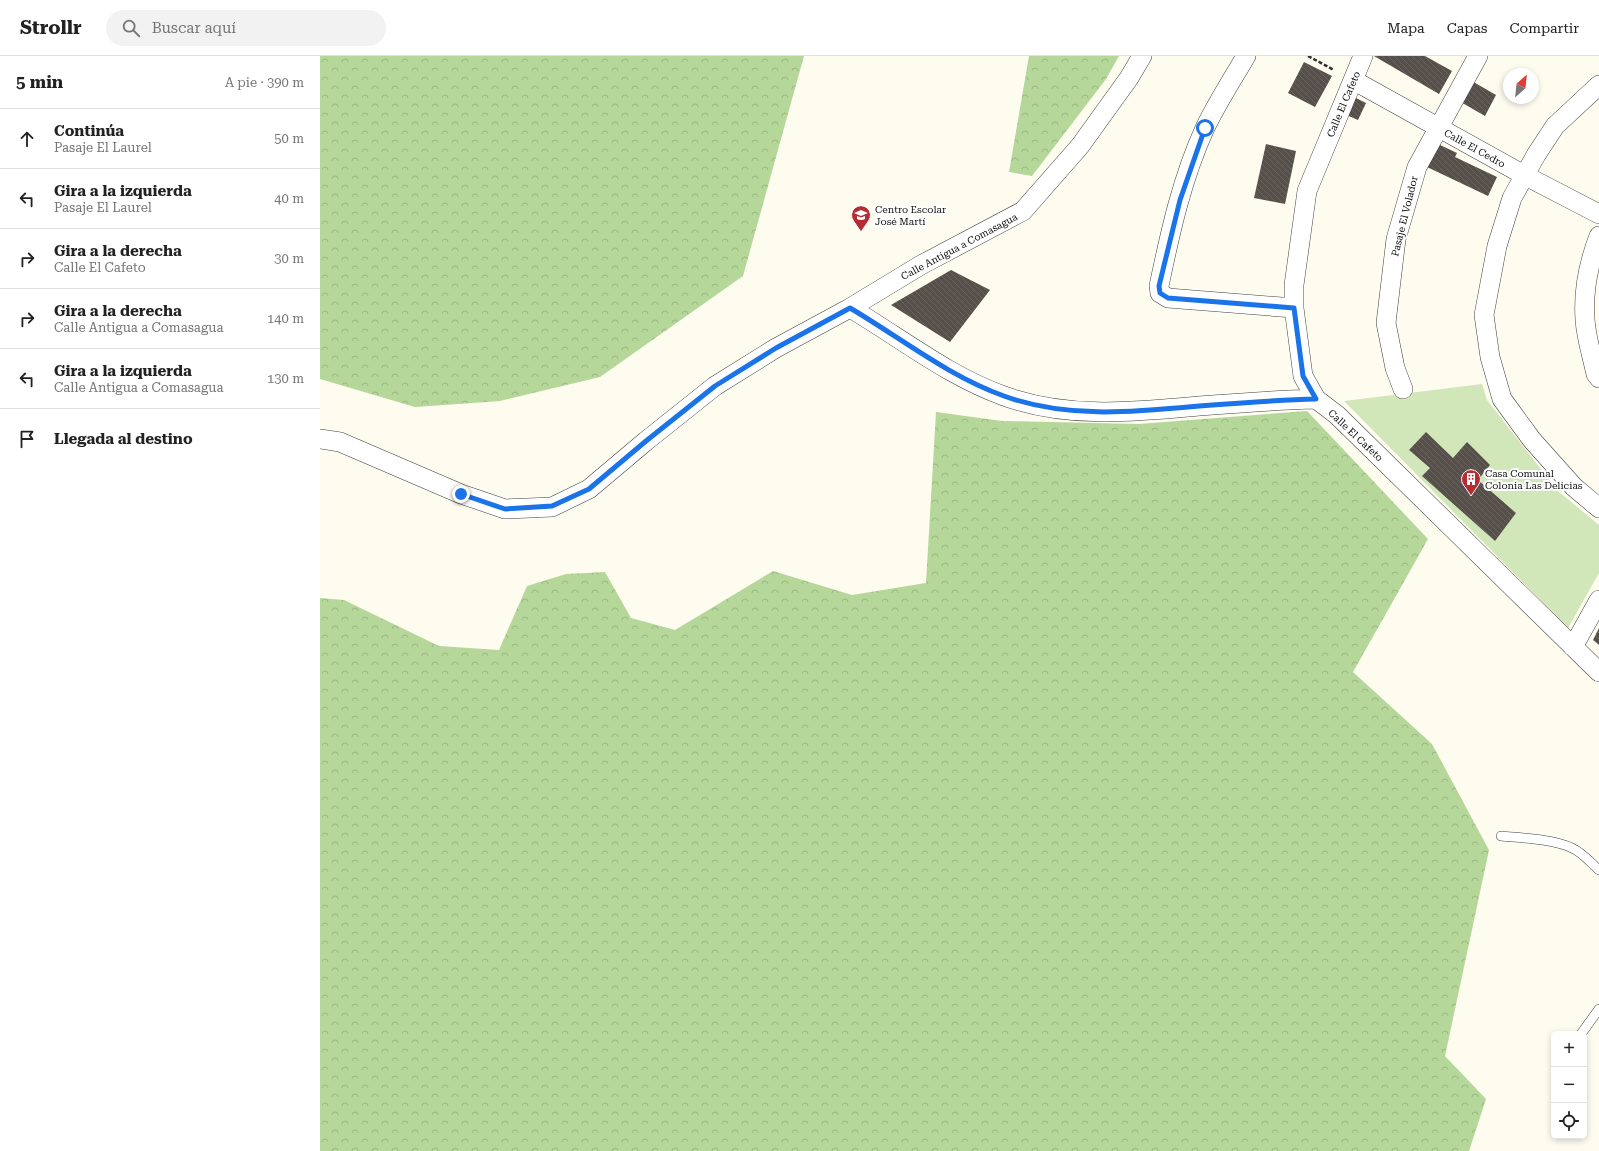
<!DOCTYPE html>
<html lang="es">
<meta charset="utf-8">
<style>
body{margin:0;font-family:"Roboto Serif",serif;background:#f2f2f2;color:#222}
.controls{position:absolute;right:12px;bottom:12px;display:grid;overflow:hidden;border-radius:6px;box-shadow:0 2px 6px #0003}
.controls button{width:36px;height:36px;display:grid;place-items:center;padding:0;border:0;border-bottom:1px solid #e0e0e0;background:#fff;color:#222;font:20px sans-serif}
.compass{position:absolute;left:1183px;top:12px;width:36px;height:36px;border-radius:50%;background:#fff;box-shadow:0 2px 6px #0003;rotate:27deg}
.stop{position:absolute;width:12px;height:12px;margin:-9px;border:3px solid #1a73e8;border-radius:50%;background:#fff}
.stop.end{background:#1a73e8;border-color:#fff;box-shadow:0 1px 4px #0008}
.list{margin:0;padding:0;list-style:none}
h2{display:flex;justify-content:space-between;align-items:center;height:52px;margin:0;padding:0 16px;font-size:17px}
h2 small{font-size:13px;font-weight:400;color:#767676}
.list li{display:grid;grid-template-columns:26px 1fr auto;gap:12px;align-items:center;box-sizing:border-box;height:60px;padding:0 16px;border-top:1px solid #e0e0e0}
.list b{display:block;font-size:15px;white-space:nowrap}
.list p{margin:0;font-size:13px;white-space:nowrap;color:#767676}
.list em{font-size:13px;font-style:normal;color:#767676}
.icon{flex:none;width:22px;height:22px;fill:none;stroke:currentColor;stroke-width:2;stroke-linecap:round;stroke-linejoin:round}
.map{position:relative;flex:none;width:1279px;height:1095px;overflow:hidden}
header{display:flex;align-items:center;gap:24px;box-sizing:border-box;height:56px;padding:0 20px;background:#fff;border-bottom:1px solid #e0e0e0}
header strong{font-size:19px}
nav{display:flex;gap:22px;margin-inline-start:auto;font-size:14px}
.search{width:280px;height:36px;background:#f2f2f2;display:flex;align-items:center;gap:10px;box-sizing:border-box;padding:0 14px;border-radius:22px;color:#767676;font-size:15px}
main{display:flex}
aside{flex:1;background:#fff}
.map>svg:first-child{display:block}
.grass{fill:#d1e7ba}
.forest{fill:url(#forest-crowns)}
.building{fill:url(#building-back-hatch)}
.lines{fill:none;stroke-linecap:round;stroke-linejoin:round}
.lane-casing{stroke:#414141;stroke-width:10}
.street-casing{stroke:#414141;stroke-width:20}
.path{stroke:#303030;stroke-width:2.5;stroke-dasharray:4 2;stroke-linecap:butt}
.lane{stroke:#fff;stroke-width:9}
.street{stroke:#fff;stroke-width:19}
.route{stroke:#1a73e8;stroke-width:5}
.labels{text-anchor:middle;stroke-width:4;stroke-linejoin:round;paint-order:stroke}
.street-label{font-size:10px;fill:#0e0e0e;stroke:#fff}
.poi-label{font-size:10px;fill:#0e0e0e;stroke:#fff;text-anchor:start}
</style>
<header>
<strong>Strollr</strong>
<div class="search"><svg class="icon" aria-label="search" viewBox="0 0 24 24"><circle cx="10" cy="10" r="6"/><path d="M15 15l6 6"/></svg>Buscar aquí</div>
<nav><a>Mapa</a><a>Capas</a><a>Compartir</a></nav>
</header>
<main>
<aside>
<h2>5 min<small>A pie · 390 m</small></h2>
<ul class="list">
<li><svg class="icon" aria-label="ahead" viewBox="0 0 24 24"><path d="M12 20V5M6 11l6-6 6 6"/></svg><div><b>Continúa</b><p>Pasaje El Laurel</p></div><em>50 m</em></li>
<li><svg class="icon" aria-label="left" viewBox="0 0 24 24"><path d="M17 20v-9H6M10 6l-5 5 5 5"/></svg><div><b>Gira a la izquierda</b><p>Pasaje El Laurel</p></div><em>40 m</em></li>
<li><svg class="icon" aria-label="right" viewBox="0 0 24 24"><path d="M7 20v-9h11M14 6l5 5-5 5"/></svg><div><b>Gira a la derecha</b><p>Calle El Cafeto</p></div><em>30 m</em></li>
<li><svg class="icon" aria-label="right" viewBox="0 0 24 24"><path d="M7 20v-9h11M14 6l5 5-5 5"/></svg><div><b>Gira a la derecha</b><p>Calle Antigua a Comasagua</p></div><em>140 m</em></li>
<li><svg class="icon" aria-label="left" viewBox="0 0 24 24"><path d="M17 20v-9H6M10 6l-5 5 5 5"/></svg><div><b>Gira a la izquierda</b><p>Calle Antigua a Comasagua</p></div><em>130 m</em></li>
<li><svg class="icon" aria-label="arrive" viewBox="0 0 24 24"><path d="M6 21V4h12l-3 4 3 4H6"/></svg><div><b>Llegada al destino</b></div></li>
</ul>
</aside>
<div class="map">
<svg width="1279" height="1095" viewBox="0 0 1279 1095">
<defs>
<pattern id="forest-crowns" width="20" height="18" patternUnits="userSpaceOnUse"><rect width="20" height="18" fill="#b5d79a"/><path d="M2 6a3 3 0 1 1 6 0M12 15a3 3 0 1 1 6 0" fill="none" stroke="#9ab784"/></pattern>
<pattern id="building-back-hatch" width="6" height="6" patternUnits="userSpaceOnUse"><rect width="6" height="6" fill="#564f4a"/><path d="M-1 5l2 2M0 0l6 6M5-1l2 2" fill="none" stroke="#696460"/></pattern>
</defs>
<rect width="100%" height="100%" fill="#fefbef"/>
<!-- grass -->
<path class="grass" d="M 1162,328 L 1167,344 L 1238,435 L 1279,469 L 1279,517 L 1248,572 L 1024,345 Z"/>
<!-- forest -->
<path class="forest" d="M 0,0 L 484,0 L 423,220 L 280,321 L 180,345 L 95,351 L 0,323 Z
M 709,0 L 799,0 L 786,23 L 712,120 L 689,116 Z
M 987,355 L 1108,483 L 1033,616 L 1112,688 L 1169,794 L 1125,1000 L 1166,1043 L 1149,1095 L 0,1095 L 0,542 L 24,544 L 119,590 L 179,594 L 207,530 L 246,518 L 285,516 L 311,562 L 355,574 L 453,515 L 532,539 L 606,527 L 616,356 L 682,365 L 819,368 Z"/>
<!-- building -->
<path class="building" d="M 1054,0 L 1105,0 L 1132,15 L 1119,38 Z
M 984,6 L 1012,20 L 995,51 L 968,37 Z
M 1150,24 L 1176,39 L 1165,60 L 1139,45 Z
M 1032,40 L 1046,47 L 1038,64 L 1024,58 Z
M 946,88 L 976,95 L 965,148 L 934,142 Z
M 1118,88 L 1137,97 L 1135,101 L 1177,121 L 1168,140 L 1107,111 Z
M 631,214 L 670,234 L 630,286 L 571,249 Z
M 1106,376 L 1133,402 L 1147,386 L 1170,409 L 1158,424 L 1196,457 L 1175,485 L 1102,420 L 1110,412 L 1089,394 Z
M 1279,572 L 1279,589 L 1273,584 Z"/>
<g class="lines">
<defs>
<path id="lane" d="M 1181,780 C 1201,782 1234,783 1252,792 C 1263,797 1271,807 1279,814
M 1261,978 L 1279,953"/>
<path id="street" d="M 926,0 C 912,24 897,47 885,72 C 862,122 850,177 839,230 L 840,237 L 848,242 L 974,252
M 1043,0 L 987,135 L 974,229 L 974,252 L 983,320 L 996,343 L 1017,359 L 1279,616
M 1033,24 L 1204,119 L 1279,158
M 1279,29 L 1235,70 L 1216,99 L 1192,142 L 1177,190 L 1164,259 L 1170,301 L 1182,343 L 1212,384 L 1254,431 L 1279,452
M 1279,180 C 1269,206 1263,235 1265,263 C 1266,281 1272,300 1276,318 L 1279,322
M 530,252 C 581,282 628,320 684,340 C 747,363 814,356 879,350 C 918,347 957,344 996,343
M 1083,333 L 1075,312 L 1066,267 L 1076,183 L 1097,111 L 1158,0
M 0,383 L 20,386 L 141,438 L 185,453 L 232,451 L 269,433 L 326,385 L 395,330 L 456,292 L 530,252 L 601,209 L 703,155 L 760,90 L 809,22 L 822,0
M 1253,591 L 1279,544"/>
</defs>
<!-- lane casing -->
<use href="#lane" class="lane-casing"/>
<!-- street casing -->
<use href="#street" class="street-casing"/>
<!-- path -->
<path class="path" d="M 988,0 L 1014,14"/>
<!-- lane -->
<use href="#lane" class="lane"/>
<!-- street -->
<use href="#street" class="street"/>
</g>
<g class="lines">
<!-- route -->
<path class="route" d="M 141,438 L 185,453 L 232,450 L 269,433 L 326,385 L 395,330 L 456,292 L 530,252 C 581,282 628,320 684,340 C 747,363 814,356 879,350 C 918,347 957,344 996,343 L 983,320 L 974,252 L 848,242 L 840,237 L 839,230 L 860,144 L 885,72"/>
</g>
<!-- icons -->
<defs>
<symbol id="school-pin" viewBox="-11 -11 22 30"><path d="M0 17L-7.5 6A9.5 9.5 0 1 1 7.5 6Z" fill="#b72c32" stroke="#fff"/><path d="M0-5L7-2L0 1L-7-2ZM-4 1L0 2.5L4 1V4Q0 6-4 4Z" fill="#fff"/></symbol>
<symbol id="building-pin" viewBox="-11 -11 22 30"><path d="M0 17L-7.5 6A9.5 9.5 0 1 1 7.5 6Z" fill="#b72c32" stroke="#fff"/><path d="M-4-6H4V6H1V3H-1V6H-4ZM-2.5-4.3h1.7v1.8h-1.7ZM.8-4.3h1.7v1.8H.8ZM-2.5-1h1.7V.8h-1.7ZM.8-1h1.7V.8H.8Z" fill="#fff"/></symbol>
</defs>
<g fill-rule="evenodd">
<use href="#school-pin" x="530" y="148" width="22" height="30"/>
<use href="#building-pin" x="1140" y="412" width="22" height="30"/>
</g>
<g class="labels">
<!-- street labels -->
<g class="street-label">
<text transform="translate(1023 48) rotate(-67)" y="4">Calle El Cafeto</text>
<text transform="translate(1155 92) rotate(29)" y="4">Calle El Cedro</text>
<text transform="translate(1084 160) rotate(-76)" y="4">Pasaje El Volador</text>
<text transform="translate(639 190) rotate(-28)" y="4">Calle Antigua a Comasagua</text>
<text transform="translate(1036 379) rotate(43)" y="4">Calle El Cafeto</text>
</g>
<!-- poi labels -->
<g class="poi-label">
<text x="555" y="157">Centro Escolar<tspan x="555" dy="12">José Martí</tspan></text>
<text x="1165" y="421">Casa Comunal<tspan x="1165" dy="12">Colonia Las Delicias</tspan></text>
</g>
</g>
</svg>
<div class="controls">
<button>+</button>
<button>−</button>
<button><svg class="icon" aria-label="locate" viewBox="0 0 24 24"><circle cx="12" cy="12" r="6"/><path d="M12 2v4M12 18v4M2 12h4M18 12h4"/></svg></button>
</div>
<svg class="compass" viewBox="-18 -18 36 36"><path d="M0-13l5 13h-10z" fill="#e53935"/><path d="M0 13l5-13h-10z" fill="#767676"/></svg>
<div class="stop" style="left:885px;top:72px"></div>
<div class="stop end" style="left:141px;top:438px"></div>
</div>
</main>
